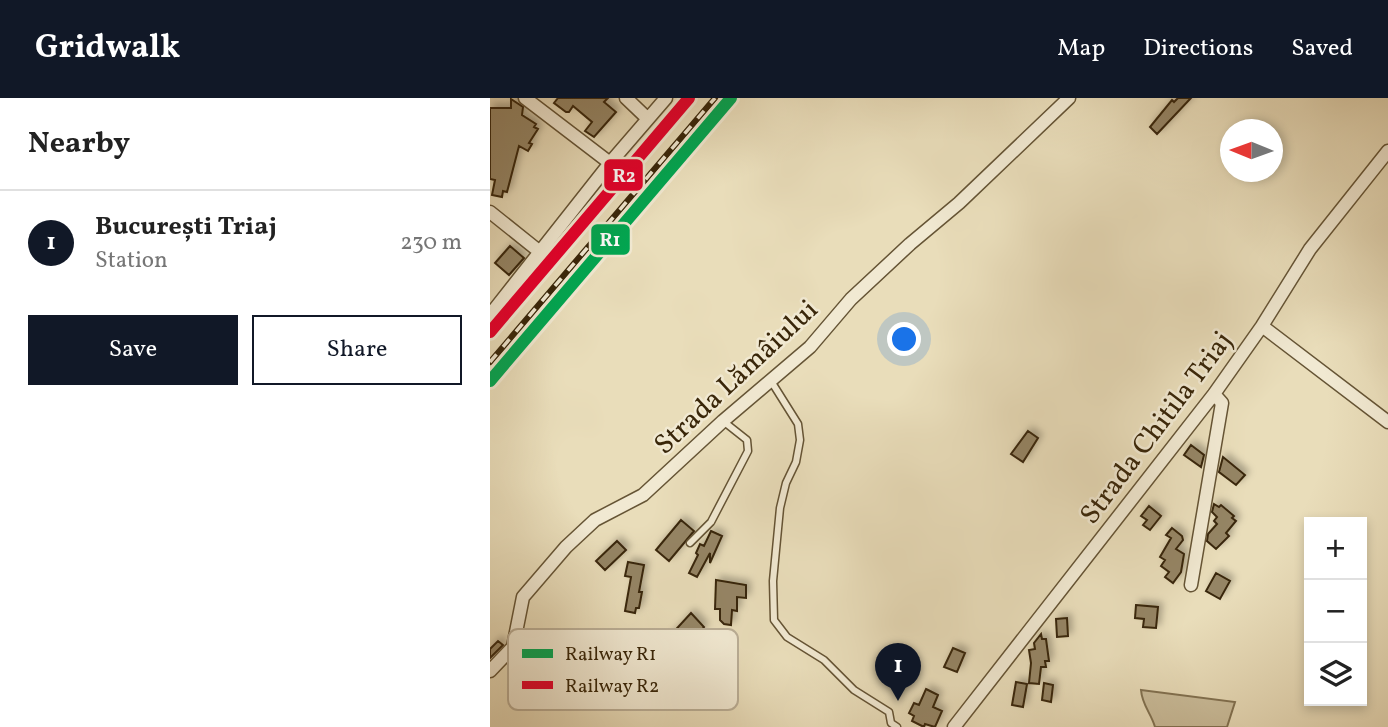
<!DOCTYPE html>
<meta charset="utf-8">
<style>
body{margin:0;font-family:Vollkorn,serif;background:#f2f2f2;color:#222}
.controls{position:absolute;right:21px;bottom:21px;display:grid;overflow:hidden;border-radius:0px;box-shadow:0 4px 10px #0003}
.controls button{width:63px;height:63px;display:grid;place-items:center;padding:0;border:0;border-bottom:2px solid #e0e0e0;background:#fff;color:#222;font:35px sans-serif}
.compass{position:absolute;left:730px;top:21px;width:63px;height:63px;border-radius:50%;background:#fff;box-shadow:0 4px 10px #0003;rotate:271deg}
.you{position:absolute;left:415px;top:242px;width:24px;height:24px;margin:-18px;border:5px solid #fff;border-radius:50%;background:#1a73e8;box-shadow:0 0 0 10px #1a73e833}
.badge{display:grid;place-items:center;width:46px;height:46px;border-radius:50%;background:#111827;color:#fff;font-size:23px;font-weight:700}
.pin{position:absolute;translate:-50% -58px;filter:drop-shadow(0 2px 4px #0008)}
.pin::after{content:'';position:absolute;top:37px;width:24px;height:21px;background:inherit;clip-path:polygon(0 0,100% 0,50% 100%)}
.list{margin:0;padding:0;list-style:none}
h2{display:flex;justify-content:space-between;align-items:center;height:91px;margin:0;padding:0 28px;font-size:30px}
h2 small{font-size:23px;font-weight:400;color:#767676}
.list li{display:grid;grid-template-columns:46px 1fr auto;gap:21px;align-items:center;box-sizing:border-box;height:105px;padding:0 28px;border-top:2px solid #e0e0e0}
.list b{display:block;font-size:26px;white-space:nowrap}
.list p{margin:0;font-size:23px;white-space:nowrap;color:#767676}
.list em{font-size:23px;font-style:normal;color:#767676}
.actions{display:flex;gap:14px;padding:21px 28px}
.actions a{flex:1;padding:16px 0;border:2px solid #111827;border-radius:0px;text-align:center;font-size:24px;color:#111827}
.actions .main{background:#111827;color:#fff}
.icon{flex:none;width:38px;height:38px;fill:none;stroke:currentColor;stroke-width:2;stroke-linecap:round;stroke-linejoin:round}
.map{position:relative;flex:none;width:898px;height:629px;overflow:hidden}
header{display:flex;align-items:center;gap:42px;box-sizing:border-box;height:98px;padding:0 35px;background:#111827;color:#fff}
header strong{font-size:33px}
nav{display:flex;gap:38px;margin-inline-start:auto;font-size:24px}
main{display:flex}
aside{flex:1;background:#fff}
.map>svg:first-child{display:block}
.green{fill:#cbbe9c;stroke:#827252;stroke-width:2}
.building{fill:#958565;stroke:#392609;stroke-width:2;filter:url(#shadow)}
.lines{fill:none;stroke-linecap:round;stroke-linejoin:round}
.lane-casing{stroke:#655435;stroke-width:9}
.street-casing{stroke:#655435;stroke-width:15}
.lane{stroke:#f1e9d2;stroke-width:6}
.street{stroke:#f1e9d2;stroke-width:12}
.rail-casing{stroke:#392609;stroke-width:6}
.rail{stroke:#f1e9d2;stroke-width:3.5;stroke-dasharray:10;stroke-linecap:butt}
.rail-1-casing{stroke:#f1e9d2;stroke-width:18}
.rail-2-casing{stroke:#f1e9d2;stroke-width:18}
.rail-1{stroke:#00a651;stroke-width:12}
.rail-2{stroke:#e4002b;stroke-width:12}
.labels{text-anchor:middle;stroke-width:5;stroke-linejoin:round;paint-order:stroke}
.street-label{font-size:28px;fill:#392609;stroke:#f1e9d2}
.key{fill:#f1e9d2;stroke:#baae96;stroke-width:2}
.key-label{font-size:19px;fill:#392609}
.line-badge{stroke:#f1e9d2;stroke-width:2.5}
.badge-label{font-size:19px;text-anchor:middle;font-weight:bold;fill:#fff}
</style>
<header>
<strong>Gridwalk</strong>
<nav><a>Map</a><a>Directions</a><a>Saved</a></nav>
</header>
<main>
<aside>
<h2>Nearby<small></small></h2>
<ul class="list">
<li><span class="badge">1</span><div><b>București Triaj</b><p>Station</p></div><em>230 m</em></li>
</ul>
<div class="actions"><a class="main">Save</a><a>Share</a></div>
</aside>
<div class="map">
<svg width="898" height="629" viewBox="0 0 898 629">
<defs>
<filter id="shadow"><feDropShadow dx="4" dy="-4" stdDeviation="3.5" flood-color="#0004"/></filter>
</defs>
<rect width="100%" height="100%" fill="#e9ddba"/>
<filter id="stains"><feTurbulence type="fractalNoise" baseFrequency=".00286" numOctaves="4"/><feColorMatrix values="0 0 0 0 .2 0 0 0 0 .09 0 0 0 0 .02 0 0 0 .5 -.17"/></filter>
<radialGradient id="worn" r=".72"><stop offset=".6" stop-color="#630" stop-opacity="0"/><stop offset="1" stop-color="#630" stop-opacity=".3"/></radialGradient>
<!-- green -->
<path class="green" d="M 651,592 L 745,604 L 737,629 L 665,629 C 661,615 652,607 651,592 Z"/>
<!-- building -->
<path class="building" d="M 68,0 L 118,0 L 114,4 L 126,14 L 104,39 L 95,33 L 102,24 L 83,8 L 79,14 L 76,14 L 64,5 Z
M 688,0 L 701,0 L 667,36 L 660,29 L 682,2 L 684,4 Z
M 21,1 L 33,9 L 32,17 L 46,26 L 44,29 L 48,31 L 39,45 L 42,46 L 38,53 L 29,48 L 17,94 L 13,93 L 12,99 L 2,97 L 5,82 L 0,81 L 0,10 L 21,10 Z
M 20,148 L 34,160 L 19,177 L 5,165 Z
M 538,333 L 548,340 L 533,364 L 521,356 Z
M 701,347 L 714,357 L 711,369 L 694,357 Z
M 733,359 L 755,377 L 746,387 L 729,374 Z
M 724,406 L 729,409 L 731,407 L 744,418 L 742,420 L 746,423 L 736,435 L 739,438 L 726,451 L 717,443 L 718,436 L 727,426 L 724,423 L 727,419 L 722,414 Z
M 659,408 L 671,418 L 660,432 L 653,427 L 657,422 L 651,418 Z
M 191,422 L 204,433 L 179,463 L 166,452 Z
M 682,430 L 692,438 L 693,442 L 686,451 L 694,456 L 691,474 L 683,485 L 675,479 L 679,474 L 671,468 L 675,462 L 670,459 L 681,440 L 676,437 Z
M 221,433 L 232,438 L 220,465 L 220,455 L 207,479 L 199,475 L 208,457 L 206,455 L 210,446 L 214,448 Z
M 127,443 L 136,452 L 115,472 L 106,463 Z
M 138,464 L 154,467 L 149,494 L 152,494 L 149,510 L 146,510 L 145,515 L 135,513 L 141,479 L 135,478 Z
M 726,475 L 740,483 L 730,501 L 716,493 Z
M 226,482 L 256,487 L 256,500 L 247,499 L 247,513 L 242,512 L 241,527 L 234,526 L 230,522 L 230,511 L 225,511 Z
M 646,507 L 668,509 L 666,530 L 653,529 L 654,521 L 645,520 Z
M 201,515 L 214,529 L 207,538 L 205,536 L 195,550 L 178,540 Z
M 577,520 L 578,538 L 567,539 L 566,521 Z
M 551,536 L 552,541 L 556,541 L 559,563 L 555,563 L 556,569 L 551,569 L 549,586 L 539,585 L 541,565 L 539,552 L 545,551 L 544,545 Z
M 8,543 L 13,547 L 0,560 L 0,551 Z
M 463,550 L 475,555 L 467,574 L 454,569 Z
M 526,584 L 537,586 L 533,609 L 522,607 Z
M 554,585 L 563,587 L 561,604 L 552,602 Z
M 436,591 L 448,597 L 443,609 L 452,613 L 445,629 L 435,626 L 434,629 L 422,623 L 424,618 L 419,615 L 424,605 L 429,607 Z"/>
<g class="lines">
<defs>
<path id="lane" d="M 281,283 L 308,326 L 310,342 L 306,364 L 296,385 L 290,410 L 283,483 L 284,522 L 297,539 L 334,562 L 364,592 L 399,614 L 401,625 L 407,629
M 200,445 L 221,424 L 258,353 L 257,342 L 233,323"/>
<path id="street" d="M 35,0 L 120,65
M 136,0 L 158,21
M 0,114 L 50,154
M 0,217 L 120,65 L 176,0
M 772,228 L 898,324
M 701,487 L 732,305 L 724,296
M 0,573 L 23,549 L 33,499 L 76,449 L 105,422 L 153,397 L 233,323 L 320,249 L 361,201 L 420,146 L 469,105 L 579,0
M 464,629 L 724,296 L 772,228 L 820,151 L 898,53"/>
</defs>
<!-- lane casing -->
<use href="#lane" class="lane-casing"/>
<!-- street casing -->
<use href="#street" class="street-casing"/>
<!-- lane -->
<use href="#lane" class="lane"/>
<!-- street -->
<use href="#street" class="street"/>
<defs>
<path id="rail" d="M 0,234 L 199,0
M 0,264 L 225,0
M 0,283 L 241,0"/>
</defs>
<!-- rail casing -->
<use href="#rail" class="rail-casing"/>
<!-- rail -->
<use href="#rail" class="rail"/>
<defs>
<path id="rail-1" d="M 0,283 L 241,0"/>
<path id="rail-2" d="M 0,234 L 199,0"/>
</defs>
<!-- rail-1 casing -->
<use href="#rail-1" class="rail-1-casing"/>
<!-- rail-2 casing -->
<use href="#rail-2" class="rail-2-casing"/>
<!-- rail-1 -->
<use href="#rail-1" class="rail-1"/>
<!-- rail-2 -->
<use href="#rail-2" class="rail-2"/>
</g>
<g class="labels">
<!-- street labels -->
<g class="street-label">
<text transform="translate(245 278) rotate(-43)" y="10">Strada Lămâiului</text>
<text transform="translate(665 329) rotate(-53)" y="10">Strada Chitila Triaj</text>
</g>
</g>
<!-- legend -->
<rect x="18" y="531" width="230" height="81" rx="10" class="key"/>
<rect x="32" y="551" width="31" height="9" fill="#00a651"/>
<rect x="32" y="583" width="31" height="8" fill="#e4002b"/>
<g class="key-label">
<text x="75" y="562">Railway R1</text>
<text x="75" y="594">Railway R2</text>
</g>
<g class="line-badge">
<rect x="113" y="60" width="41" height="34" rx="7" fill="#e4002b"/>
<rect x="100" y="125" width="41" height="33" rx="7" fill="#00a651"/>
</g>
<g class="badge-label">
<text x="134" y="84">R2</text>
<text x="120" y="148">R1</text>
</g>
<rect width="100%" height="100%" filter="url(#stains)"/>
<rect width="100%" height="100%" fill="url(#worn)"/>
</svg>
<div class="controls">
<button>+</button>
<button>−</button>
<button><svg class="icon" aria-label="layers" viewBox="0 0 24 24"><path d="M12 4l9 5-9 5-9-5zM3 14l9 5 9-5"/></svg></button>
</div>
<svg class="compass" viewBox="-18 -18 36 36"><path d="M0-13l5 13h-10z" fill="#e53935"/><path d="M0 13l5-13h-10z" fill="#767676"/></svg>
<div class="you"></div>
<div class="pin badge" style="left:408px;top:603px">1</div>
</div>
</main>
